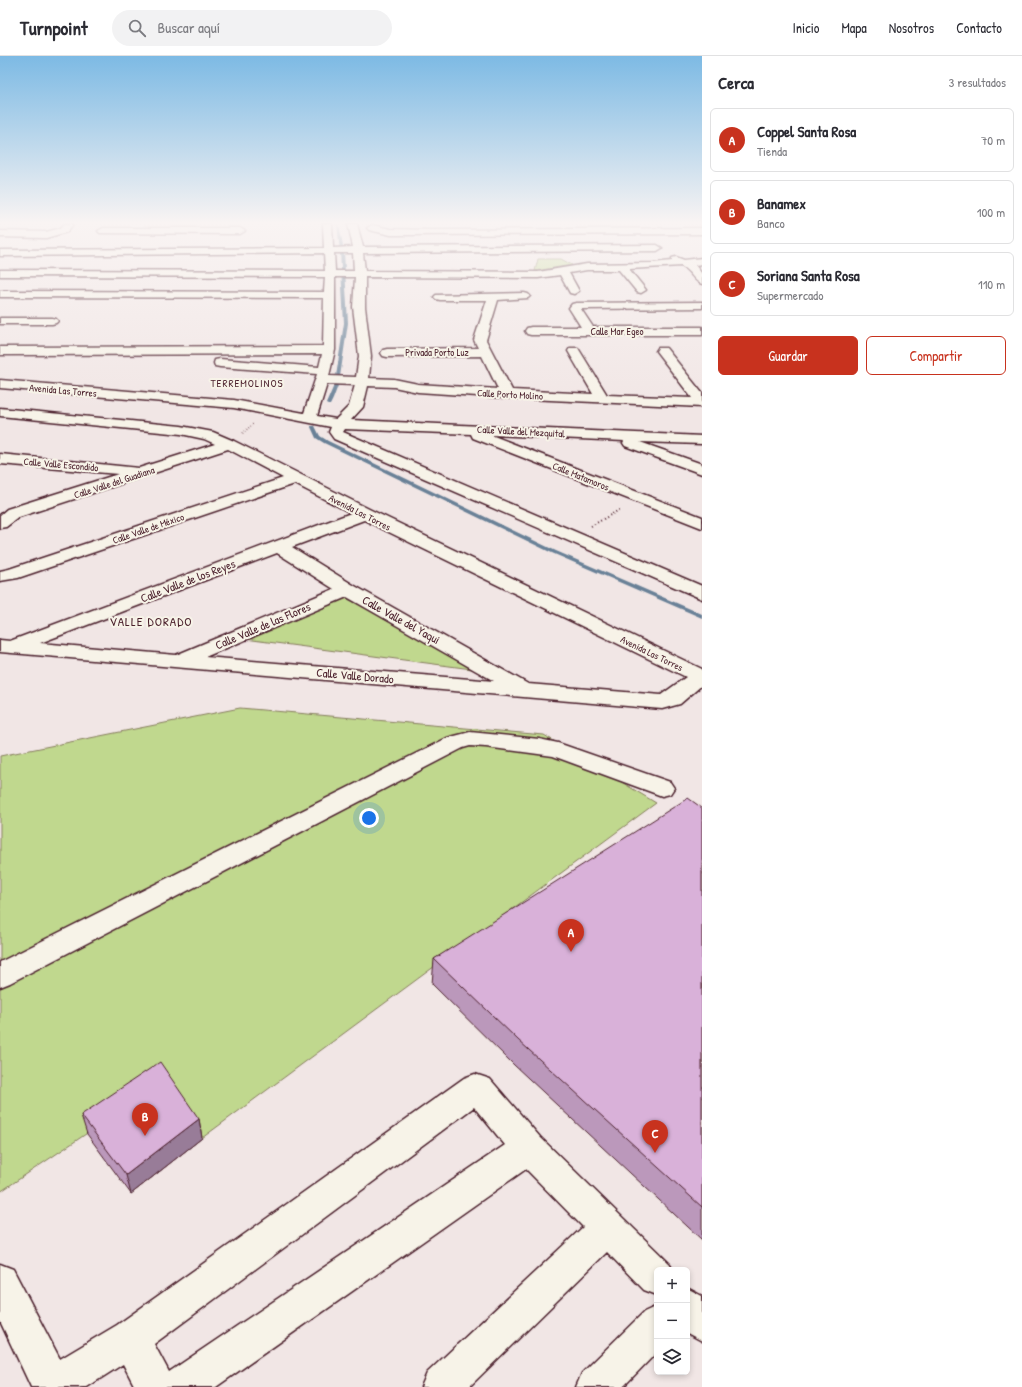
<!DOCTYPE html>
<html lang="es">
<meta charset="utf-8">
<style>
body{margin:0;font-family:"Patrick Hand",sans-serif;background:#f2f2f3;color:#2b2b33}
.controls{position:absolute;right:12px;bottom:12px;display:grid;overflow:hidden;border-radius:6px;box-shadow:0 2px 6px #0003}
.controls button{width:36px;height:36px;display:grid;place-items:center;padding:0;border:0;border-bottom:1px solid #e1e1e2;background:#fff;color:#2b2b33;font:20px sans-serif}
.you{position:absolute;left:369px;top:762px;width:14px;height:14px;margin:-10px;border:3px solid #fff;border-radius:50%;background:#1a73e8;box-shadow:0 0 0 6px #1a73e833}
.badge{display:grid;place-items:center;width:26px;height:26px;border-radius:50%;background:#c8321e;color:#fff;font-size:13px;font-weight:700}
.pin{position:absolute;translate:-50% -33px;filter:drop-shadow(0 1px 2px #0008)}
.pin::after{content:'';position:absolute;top:21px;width:14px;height:12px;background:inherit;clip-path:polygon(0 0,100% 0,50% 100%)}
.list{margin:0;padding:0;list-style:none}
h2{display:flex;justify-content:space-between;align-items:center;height:52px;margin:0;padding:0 16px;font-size:17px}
h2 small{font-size:13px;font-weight:400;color:#7c7c81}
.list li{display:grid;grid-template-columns:26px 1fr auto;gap:12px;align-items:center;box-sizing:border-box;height:64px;margin:0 8px 8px;padding:0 8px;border:1px solid #e1e1e2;border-radius:6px}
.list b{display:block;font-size:15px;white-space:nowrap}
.list p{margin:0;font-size:13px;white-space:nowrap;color:#7c7c81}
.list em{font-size:13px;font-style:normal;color:#7c7c81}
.actions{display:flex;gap:8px;padding:12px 16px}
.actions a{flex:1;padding:9px 0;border:1px solid #c8321e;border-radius:6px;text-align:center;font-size:14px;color:#c8321e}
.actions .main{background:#c8321e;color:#fff}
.icon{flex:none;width:22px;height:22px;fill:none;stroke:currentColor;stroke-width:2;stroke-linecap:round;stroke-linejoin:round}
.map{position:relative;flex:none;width:702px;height:1331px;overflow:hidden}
header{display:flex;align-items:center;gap:24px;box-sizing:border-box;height:56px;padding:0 20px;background:#fff;border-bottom:1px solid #e1e1e2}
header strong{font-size:19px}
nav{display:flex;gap:22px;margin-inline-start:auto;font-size:14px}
.search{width:280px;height:36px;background:#f2f2f3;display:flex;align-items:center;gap:10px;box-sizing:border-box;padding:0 14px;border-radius:22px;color:#7c7c81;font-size:15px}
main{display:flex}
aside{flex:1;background:#fff}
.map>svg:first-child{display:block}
.green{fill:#c0d88e;stroke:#857c5c}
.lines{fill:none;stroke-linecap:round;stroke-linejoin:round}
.stream{fill:#698197;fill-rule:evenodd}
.minor-casing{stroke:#4a1f2b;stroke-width:3}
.path-far1{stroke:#4a1f2b;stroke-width:1.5;stroke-dasharray:0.5 2;stroke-linecap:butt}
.path{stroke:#4a1f2b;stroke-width:2;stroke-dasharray:1 2.5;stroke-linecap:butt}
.minor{fill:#f7f3e8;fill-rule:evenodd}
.wall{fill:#bb98bb;stroke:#4a1f2b}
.shaded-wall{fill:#987c98;stroke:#4a1f2b}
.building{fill:#d9b1d9;stroke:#4a1f2b}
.labels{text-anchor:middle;stroke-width:4;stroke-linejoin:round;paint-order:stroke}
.far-street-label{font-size:10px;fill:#4a1f2b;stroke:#f7f3e8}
.far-neighbourhood-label{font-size:11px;letter-spacing:1px;fill:#4a1f2b;stroke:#f7f3e8}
.street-label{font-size:12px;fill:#4a1f2b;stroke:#f7f3e8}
.neighbourhood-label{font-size:13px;letter-spacing:1px;fill:#4a1f2b;stroke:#f7f3e8}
</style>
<header>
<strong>Turnpoint</strong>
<div class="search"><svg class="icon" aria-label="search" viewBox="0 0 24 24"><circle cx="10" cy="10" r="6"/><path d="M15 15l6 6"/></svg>Buscar aquí</div>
<nav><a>Inicio</a><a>Mapa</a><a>Nosotros</a><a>Contacto</a></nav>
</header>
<main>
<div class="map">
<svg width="702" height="1331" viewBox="0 0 702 1331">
<rect width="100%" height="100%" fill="#f1e6e5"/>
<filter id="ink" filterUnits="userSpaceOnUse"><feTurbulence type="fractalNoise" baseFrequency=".025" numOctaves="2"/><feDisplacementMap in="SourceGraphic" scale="8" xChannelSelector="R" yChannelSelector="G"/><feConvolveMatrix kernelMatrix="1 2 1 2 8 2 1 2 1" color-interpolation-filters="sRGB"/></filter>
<g filter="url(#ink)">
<!-- green -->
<path class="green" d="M 538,203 L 561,203 L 572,209 L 535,215 Z
M 336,537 L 487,615 L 245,583 Z
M 240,652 L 544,679 L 656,747 L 202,1082 L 163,1026 L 0,1136 L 0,700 Z"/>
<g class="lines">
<!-- stream -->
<path class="stream" d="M 337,168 L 339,168 L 344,195 L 348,267 L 339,327 L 333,343 L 330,349 L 328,349 L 326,348 L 335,327 L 344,267 L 340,195 Z
M 311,370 L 315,370 L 320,380 L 328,385 L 556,495 L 702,558 L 702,562 L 552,497 L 324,387 L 316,382 L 311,371 Z"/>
<defs>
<path id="minor" d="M 64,168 L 73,168 L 67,176 L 46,182 L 0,181 L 0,175 L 46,176 L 61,172 Z
M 323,168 L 332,168 L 333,192 L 353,191 L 348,168 L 357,168 L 363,191 L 657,189 L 662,192 L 657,195 L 363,197 L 365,215 L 538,216 L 587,208 L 653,207 L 672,205 L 672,202 L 676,201 L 684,204 L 702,202 L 702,208 L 695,209 L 702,218 L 702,228 C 694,226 691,215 681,210 L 629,213 L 646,234 L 641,237 L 637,236 L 619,214 L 587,214 L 569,217 L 579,235 L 574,238 L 570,237 L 560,219 L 538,222 L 365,221 L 365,251 L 371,300 L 369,322 L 394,323 L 418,328 L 498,333 L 482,300 L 387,301 L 383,300 L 381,297 L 383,294 L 387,293 L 478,292 L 474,284 L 487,244 L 440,244 L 436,243 L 434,241 L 436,239 L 524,237 L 528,238 L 530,240 L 528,242 L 498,244 L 486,284 L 512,334 L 593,338 L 568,295 L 570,292 L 578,292 L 607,339 L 692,342 L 656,295 L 658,292 L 666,292 L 702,337 L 702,351 L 507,342 L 418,336 L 394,331 L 368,330 L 363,351 L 351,364 L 702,380 L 702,388 L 640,386 L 702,408 L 702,418 L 625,390 L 623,387 L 624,385 L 491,379 L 702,461 L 702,472 L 473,382 L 471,378 L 345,373 L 343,376 L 702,530 L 702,543 L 334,383 L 329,376 L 331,371 L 234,352 L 0,332 L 0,324 L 234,344 L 304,357 L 317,318 L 220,311 L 215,310 L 214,307 L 215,304 L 220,303 L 319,311 L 322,298 L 0,299 L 0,291 L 323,290 L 324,242 L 0,241 L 0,235 L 324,236 L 325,221 L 0,220 L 0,214 L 325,215 L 324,197 L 0,200 L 0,194 L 324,192 ZM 334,197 L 353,197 L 354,215 L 335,215 ZM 335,221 L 355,221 L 353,251 L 359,300 L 356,321 L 329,320 L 335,294 ZM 327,328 L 355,329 L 349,350 L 336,363 L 317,360 Z
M 372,169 L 391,173 L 432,174 L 702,172 L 702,178 L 391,179 L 369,174 L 367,172 Z
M 103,172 L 240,172 L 245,175 L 240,178 L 100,177 L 98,175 Z
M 702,246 L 702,252 L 581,253 L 593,271 L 702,271 L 702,279 L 531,279 L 527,278 L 525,275 L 527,272 L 531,271 L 581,271 L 569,252 L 572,248 L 576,247 Z
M 0,262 L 52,262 L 56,263 L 58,265 L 56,267 L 52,268 L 0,268 Z
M 0,352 L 181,370 L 213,376 L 234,385 L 371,454 L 702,613 L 702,629 L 680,648 L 662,653 L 0,596 L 0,584 L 10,585 L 351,457 L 295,428 L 18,522 L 0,525 L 0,515 L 9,513 L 283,422 L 228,393 L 19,461 L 6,471 L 0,472 L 0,459 L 7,453 L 118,418 L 0,408 L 0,398 L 139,412 L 215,388 L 204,383 L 181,378 L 0,360 ZM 364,464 L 686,621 L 661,639 L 528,628 L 355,530 L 292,491 ZM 277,497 L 334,533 L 176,599 L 40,587 ZM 347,541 L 494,625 L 205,601 Z
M 470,676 L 539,683 L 558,687 L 670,726 L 674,732 L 670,738 L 662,740 L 553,700 L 486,691 L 470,690 L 463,692 L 10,927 L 0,931 L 0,906 L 447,682 Z
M 475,1018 L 490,1023 L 540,1081 L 670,1208 L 672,1214 L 657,1214 L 657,1239 L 644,1234 L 607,1196 L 469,1331 L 421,1331 L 427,1317 L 583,1171 L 526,1113 L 216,1331 L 135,1331 L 123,1308 L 87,1331 L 31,1331 L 0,1265 L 0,1208 L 13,1213 L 60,1303 L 117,1269 L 464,1022 ZM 474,1051 L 505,1089 L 169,1316 L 154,1288 Z
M 687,1232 L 702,1240 L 702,1285 L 687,1277 Z
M 657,1250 L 657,1296 L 623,1331 L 576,1331 L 582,1317 L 644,1256 Z"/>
</defs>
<!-- minor casing -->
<use href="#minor" class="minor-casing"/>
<!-- path-far1 -->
<path class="path-far1" d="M 243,377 L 254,367"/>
<!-- path -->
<path class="path" d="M 591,470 L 621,453"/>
<!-- minor -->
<use href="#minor" class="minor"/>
</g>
<!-- wall -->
<path class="wall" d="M 702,752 L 702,1184 L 514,1009 L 432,928 L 434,903 Z
M 81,1059 L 199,1063 L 202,1082 L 131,1138 L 87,1078 Z"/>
<!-- shaded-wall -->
<path class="shaded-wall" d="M 199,1063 L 202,1082 L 131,1138 L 126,1119 Z"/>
<!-- building -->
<path class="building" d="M 688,742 L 702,752 L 702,1151 L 518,984 L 434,903 Z
M 160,1006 L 199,1063 L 126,1119 L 81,1059 Z"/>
</g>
<!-- sky -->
<linearGradient id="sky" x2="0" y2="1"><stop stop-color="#7dbae4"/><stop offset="0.47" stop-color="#f9f4f3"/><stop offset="1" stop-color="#f9f4f3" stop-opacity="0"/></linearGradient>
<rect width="702" height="354" fill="url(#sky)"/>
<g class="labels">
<!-- far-street labels -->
<g class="far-street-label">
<text x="617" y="279">Calle Mar Egeo</text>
<text x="437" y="300">Privada Porto Luz</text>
<text transform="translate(63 334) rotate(5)" y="4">Avenida Las Torres</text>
<text transform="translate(510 338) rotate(3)" y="4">Calle Porto Molino</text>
<text transform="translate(521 375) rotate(3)" y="4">Calle Valle del Mezquital</text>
<text transform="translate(61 408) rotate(5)" y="4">Calle Valle Escondido</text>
<text transform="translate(581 420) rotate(22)" y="4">Calle Matamoros</text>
<text transform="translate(114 426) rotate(-18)" y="4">Calle Valle del Guadiana</text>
<text transform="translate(360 456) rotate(27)" y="4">Avenida Las Torres</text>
<text transform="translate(148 472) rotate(-19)" y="4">Calle Valle de México</text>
<text transform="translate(652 597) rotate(26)" y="4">Avenida Las Torres</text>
</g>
<!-- far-neighbourhood labels -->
<g class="far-neighbourhood-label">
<text x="247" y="331">TERREMOLINOS</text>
</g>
<!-- street labels -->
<g class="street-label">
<text transform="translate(188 525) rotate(-21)" y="4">Calle Valle de los Reyes</text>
<text transform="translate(401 564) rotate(29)" y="4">Calle Valle del Yaqui</text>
<text transform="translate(263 570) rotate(-23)" y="4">Calle Valle de las Flores</text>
<text transform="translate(355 620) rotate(5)" y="4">Calle Valle Dorado</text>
</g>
<!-- neighbourhood labels -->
<g class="neighbourhood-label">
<text x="151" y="570">VALLE DORADO</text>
</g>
</g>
</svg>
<div class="controls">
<button>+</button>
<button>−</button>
<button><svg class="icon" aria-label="layers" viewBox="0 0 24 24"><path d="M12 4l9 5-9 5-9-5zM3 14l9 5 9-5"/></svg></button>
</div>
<div class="you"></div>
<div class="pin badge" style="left:571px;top:896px">A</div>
<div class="pin badge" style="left:145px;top:1080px">B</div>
<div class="pin badge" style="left:655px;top:1097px">C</div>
</div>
<aside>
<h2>Cerca<small>3 resultados</small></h2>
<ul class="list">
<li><span class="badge">A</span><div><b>Coppel Santa Rosa</b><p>Tienda</p></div><em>70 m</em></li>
<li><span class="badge">B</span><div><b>Banamex</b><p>Banco</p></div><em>100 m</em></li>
<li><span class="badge">C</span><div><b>Soriana Santa Rosa</b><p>Supermercado</p></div><em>110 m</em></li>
</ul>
<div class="actions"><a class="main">Guardar</a><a>Compartir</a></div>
</aside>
</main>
